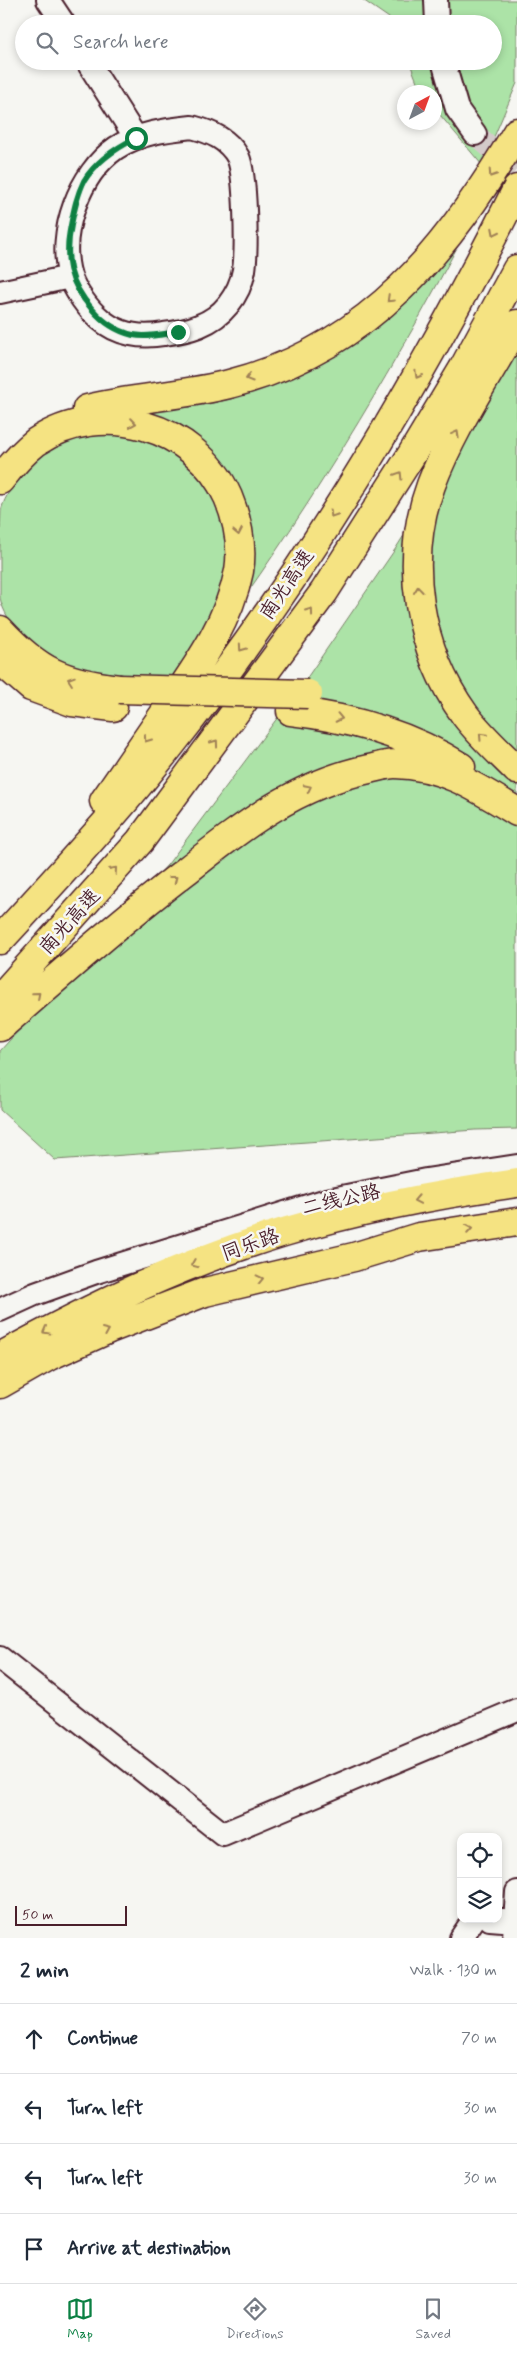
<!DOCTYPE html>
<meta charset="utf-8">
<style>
body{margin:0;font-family:Mynerve,"LXGW WenKai TC",sans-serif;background:#f2f2f3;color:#1f2937}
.controls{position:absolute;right:15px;bottom:15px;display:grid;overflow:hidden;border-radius:10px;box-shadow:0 2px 8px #0003}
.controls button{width:45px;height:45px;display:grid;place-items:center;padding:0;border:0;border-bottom:1px solid #e0e1e3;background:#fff;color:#1f2937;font:25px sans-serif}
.compass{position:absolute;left:397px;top:85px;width:45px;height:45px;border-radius:50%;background:#fff;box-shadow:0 2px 8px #0003;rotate:41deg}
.scale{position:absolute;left:15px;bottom:12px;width:112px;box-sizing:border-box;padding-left:5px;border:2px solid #4a1f2b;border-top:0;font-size:14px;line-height:18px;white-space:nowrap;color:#4a1f2b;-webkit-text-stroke:4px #f6f6f2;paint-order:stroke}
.stop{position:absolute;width:15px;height:15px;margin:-11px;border:4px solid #0b8043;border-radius:50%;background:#fff}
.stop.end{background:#0b8043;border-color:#fff;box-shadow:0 1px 5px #0008}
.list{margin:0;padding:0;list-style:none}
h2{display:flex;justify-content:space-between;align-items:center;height:65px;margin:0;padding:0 20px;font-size:21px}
h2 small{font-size:16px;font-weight:400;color:#747a83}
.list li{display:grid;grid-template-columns:32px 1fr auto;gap:15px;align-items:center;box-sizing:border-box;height:70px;padding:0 20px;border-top:1px solid #e0e1e3}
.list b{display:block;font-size:19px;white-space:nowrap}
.list em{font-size:16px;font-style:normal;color:#747a83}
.icon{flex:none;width:28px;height:28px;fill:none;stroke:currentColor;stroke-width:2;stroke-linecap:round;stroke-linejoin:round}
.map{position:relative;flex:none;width:517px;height:1938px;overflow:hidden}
.search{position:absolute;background:#fff;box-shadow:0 2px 8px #0003;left:15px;right:15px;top:15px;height:55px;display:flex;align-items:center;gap:12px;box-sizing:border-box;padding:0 18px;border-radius:28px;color:#747a83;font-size:19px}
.sheet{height:345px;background:#fff}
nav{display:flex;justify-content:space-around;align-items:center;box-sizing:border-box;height:70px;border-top:1px solid #e0e1e3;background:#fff;font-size:14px;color:#747a83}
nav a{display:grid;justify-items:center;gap:2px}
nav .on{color:#0b8043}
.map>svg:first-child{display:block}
.green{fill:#ace3a7;stroke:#7b8169}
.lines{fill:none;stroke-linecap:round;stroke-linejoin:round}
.minor-tunnel{stroke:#d4cbca;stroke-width:22;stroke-dasharray:22 11;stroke-linecap:butt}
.minor-casing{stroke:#4a1f2b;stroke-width:26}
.major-casing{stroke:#4a1f2b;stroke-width:31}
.highway-casing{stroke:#4a1f2b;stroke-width:31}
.minor{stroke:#f6f6f2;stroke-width:22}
.major{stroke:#f5e382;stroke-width:28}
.highway{stroke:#f5e382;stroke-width:28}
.highway-bridge-casing{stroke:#4a1f2b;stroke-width:31;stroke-linecap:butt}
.highway-bridge{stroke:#f5e382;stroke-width:28}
.oneway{stroke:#a08156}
.route{stroke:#0b8043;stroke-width:6}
.labels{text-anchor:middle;stroke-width:5;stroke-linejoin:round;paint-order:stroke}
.street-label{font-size:20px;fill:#4a1f2b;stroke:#f6f6f2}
</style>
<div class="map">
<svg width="517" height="1938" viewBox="0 0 517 1938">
<rect width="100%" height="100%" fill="#f6f6f2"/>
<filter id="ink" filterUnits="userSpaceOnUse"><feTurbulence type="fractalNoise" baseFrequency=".02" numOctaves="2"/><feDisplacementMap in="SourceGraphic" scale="10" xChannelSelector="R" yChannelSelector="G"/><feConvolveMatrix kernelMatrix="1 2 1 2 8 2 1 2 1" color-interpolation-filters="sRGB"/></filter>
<g filter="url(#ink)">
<!-- green -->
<path class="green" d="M 363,0 L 517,0 L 517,83 L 482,165 L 435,109 L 434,92 L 421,92 L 409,61 L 493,61 L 493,24 L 393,24 L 392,20 Z
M 462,238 C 397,362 326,481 245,596 C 268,506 233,446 148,412 C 168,409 189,408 208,404 C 287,388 369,344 423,285 C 437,270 449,254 462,238 Z
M 517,344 L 517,1129 L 475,1130 L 55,1160 L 0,1110 L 0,1051 L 168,864 L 302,685 L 396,548 L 443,473 Z
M 114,434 C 131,436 147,438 162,446 C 205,468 235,520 225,569 C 217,609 196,645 172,678 C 134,676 92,679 57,661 C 33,649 6,625 0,598 C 0,587 0,572 0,560 C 0,545 0,527 1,511 C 3,501 10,490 16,481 C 43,447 72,436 114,434 Z"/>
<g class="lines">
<!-- minor-tunnel -->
<path class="minor-tunnel" d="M 475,134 L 517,171"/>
<defs>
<path id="minor" d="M 48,0 L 64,24
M 436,0 L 437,24
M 87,61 L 136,138
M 443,61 L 457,109 L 475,134
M 192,127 C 211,132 228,139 238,157 C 246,175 247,250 244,270 C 242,282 236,295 228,305 C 212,325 188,331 164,334 C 142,338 118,335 100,319 C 88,309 75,291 70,276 C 57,233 80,173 116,148 C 139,133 165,130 192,127 Z
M 0,292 L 70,277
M 0,1310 L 35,1294 L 96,1272 L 327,1200 L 426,1180 L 517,1166
M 0,1658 L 223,1834 L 517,1710
M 490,1919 L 515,1921
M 461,1938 L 474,1919
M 514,1938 L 517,1892"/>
<path id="major" d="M 0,1357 C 91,1307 184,1262 284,1232 C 360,1209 438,1194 517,1183
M 0,1384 L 49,1356 L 109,1329 L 205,1292 L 354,1257 L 419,1237 L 517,1222"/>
<path id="highway" d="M 517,324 C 488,376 452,429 431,485 C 403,561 418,650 465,715 C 480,735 499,752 517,770
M 87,409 C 135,397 185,396 233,383 C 370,347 448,249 517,132
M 0,480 C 11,466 22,453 36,442 C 102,398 196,425 228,497 C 237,519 243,546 239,571 C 229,622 198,665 169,707 C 147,738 126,770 104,801
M 0,630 C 39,672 63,682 119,689
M 0,660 L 31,687 L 72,702 L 113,707
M 291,711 C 352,718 408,734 461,767
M 0,940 C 58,877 117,813 170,746 C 306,574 419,384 517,189
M 0,998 L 140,841 L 324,592 L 412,454 L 463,369 L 517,269
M 0,1027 C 61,974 122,920 186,871 C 243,826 296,784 369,769 C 378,767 387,764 395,764 C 443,765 478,788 517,812"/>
</defs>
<!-- minor casing -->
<use href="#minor" class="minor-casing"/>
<!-- major casing -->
<use href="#major" class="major-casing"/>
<!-- highway casing -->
<use href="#highway" class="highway-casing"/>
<!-- minor -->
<use href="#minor" class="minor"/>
<!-- major -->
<use href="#major" class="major"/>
<!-- highway -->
<use href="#highway" class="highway"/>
<defs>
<path id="highway-bridge" d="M 119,689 L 308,694"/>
</defs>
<!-- highway-bridge casing -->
<use href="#highway-bridge" class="highway-bridge-casing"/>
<!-- highway-bridge -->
<use href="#highway-bridge" class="highway-bridge"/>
</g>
<!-- one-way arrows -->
<defs><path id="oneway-chevron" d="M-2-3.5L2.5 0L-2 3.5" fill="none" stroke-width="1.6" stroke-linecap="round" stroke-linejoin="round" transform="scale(1.25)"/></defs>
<g class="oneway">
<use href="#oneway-chevron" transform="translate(492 174) rotate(123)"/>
<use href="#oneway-chevron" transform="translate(495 232) rotate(117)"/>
<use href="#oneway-chevron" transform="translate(390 299) rotate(136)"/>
<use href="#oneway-chevron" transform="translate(418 375) rotate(120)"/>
<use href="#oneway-chevron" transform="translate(249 378) rotate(163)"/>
<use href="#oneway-chevron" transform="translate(133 423) rotate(8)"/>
<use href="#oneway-chevron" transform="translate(456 434) rotate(-61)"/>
<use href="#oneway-chevron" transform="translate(399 475) rotate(-58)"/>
<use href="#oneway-chevron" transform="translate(333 514) rotate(123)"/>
<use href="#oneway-chevron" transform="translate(238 532) rotate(79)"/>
<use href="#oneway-chevron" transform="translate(418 590) rotate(-96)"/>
<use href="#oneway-chevron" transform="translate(310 611) rotate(-54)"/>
<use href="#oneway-chevron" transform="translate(242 648) rotate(125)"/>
<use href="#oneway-chevron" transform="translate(71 680) rotate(-161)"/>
<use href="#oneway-chevron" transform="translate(339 718) rotate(12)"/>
<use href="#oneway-chevron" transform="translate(482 736) rotate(-133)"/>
<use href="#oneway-chevron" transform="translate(147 739) rotate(125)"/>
<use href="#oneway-chevron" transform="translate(215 743) rotate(-54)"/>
<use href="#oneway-chevron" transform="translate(308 788) rotate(-26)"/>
<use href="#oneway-chevron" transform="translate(114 870) rotate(-49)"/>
<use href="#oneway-chevron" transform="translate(174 879) rotate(-38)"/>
<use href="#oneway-chevron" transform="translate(37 995) rotate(-41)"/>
<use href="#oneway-chevron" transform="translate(417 1200) rotate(169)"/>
<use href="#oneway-chevron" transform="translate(469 1229) rotate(-9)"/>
<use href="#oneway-chevron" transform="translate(194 1264) rotate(158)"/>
<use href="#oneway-chevron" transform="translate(260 1279) rotate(-13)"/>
<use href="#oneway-chevron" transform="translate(46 1331) rotate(151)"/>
<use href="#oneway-chevron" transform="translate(106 1331) rotate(-23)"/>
</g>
</g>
<g class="lines" filter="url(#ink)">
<!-- route -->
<path class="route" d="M 136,138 C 116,148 96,161 84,181 C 77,195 74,210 71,225 C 64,258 69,283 92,309 C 103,322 116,331 133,335 C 147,338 163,334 178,332"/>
</g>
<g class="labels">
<!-- street labels -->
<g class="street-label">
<text transform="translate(286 584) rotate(-56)" y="7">南光高速</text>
<text transform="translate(69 921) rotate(-48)" y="7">南光高速</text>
<text transform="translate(341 1199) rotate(-13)" y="7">二线公路</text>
<text transform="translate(250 1244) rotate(-19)" y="7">同乐路</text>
</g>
</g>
</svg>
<div class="controls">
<button><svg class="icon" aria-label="locate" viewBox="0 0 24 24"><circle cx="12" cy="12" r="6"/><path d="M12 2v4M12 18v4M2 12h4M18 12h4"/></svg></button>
<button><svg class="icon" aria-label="layers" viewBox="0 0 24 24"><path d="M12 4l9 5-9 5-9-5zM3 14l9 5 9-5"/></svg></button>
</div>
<svg class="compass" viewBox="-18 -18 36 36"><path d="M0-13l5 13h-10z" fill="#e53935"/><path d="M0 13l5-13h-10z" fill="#747a83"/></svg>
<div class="scale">50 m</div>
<div class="stop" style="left:136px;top:138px"></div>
<div class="stop end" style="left:178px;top:332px"></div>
<div class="search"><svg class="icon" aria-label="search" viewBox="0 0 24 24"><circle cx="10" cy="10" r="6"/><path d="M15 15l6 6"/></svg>Search here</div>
</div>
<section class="sheet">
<h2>2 min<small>Walk · 130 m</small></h2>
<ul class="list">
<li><svg class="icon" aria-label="ahead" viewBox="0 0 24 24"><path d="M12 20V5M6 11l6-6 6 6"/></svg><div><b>Continue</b></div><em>70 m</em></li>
<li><svg class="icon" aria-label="left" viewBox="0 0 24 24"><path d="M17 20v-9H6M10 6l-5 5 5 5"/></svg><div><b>Turn left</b></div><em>30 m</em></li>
<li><svg class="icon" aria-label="left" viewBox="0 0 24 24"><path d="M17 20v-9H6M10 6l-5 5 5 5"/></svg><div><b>Turn left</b></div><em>30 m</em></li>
<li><svg class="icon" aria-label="arrive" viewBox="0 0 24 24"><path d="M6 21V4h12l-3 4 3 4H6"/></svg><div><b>Arrive at destination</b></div></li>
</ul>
</section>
<nav>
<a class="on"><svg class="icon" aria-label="map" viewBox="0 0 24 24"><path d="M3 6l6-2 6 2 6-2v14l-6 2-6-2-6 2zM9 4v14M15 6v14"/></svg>Map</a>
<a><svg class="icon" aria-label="directions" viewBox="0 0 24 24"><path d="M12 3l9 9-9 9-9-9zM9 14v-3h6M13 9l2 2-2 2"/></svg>Directions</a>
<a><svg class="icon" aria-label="saved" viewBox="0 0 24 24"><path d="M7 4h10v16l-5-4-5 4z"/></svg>Saved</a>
</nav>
